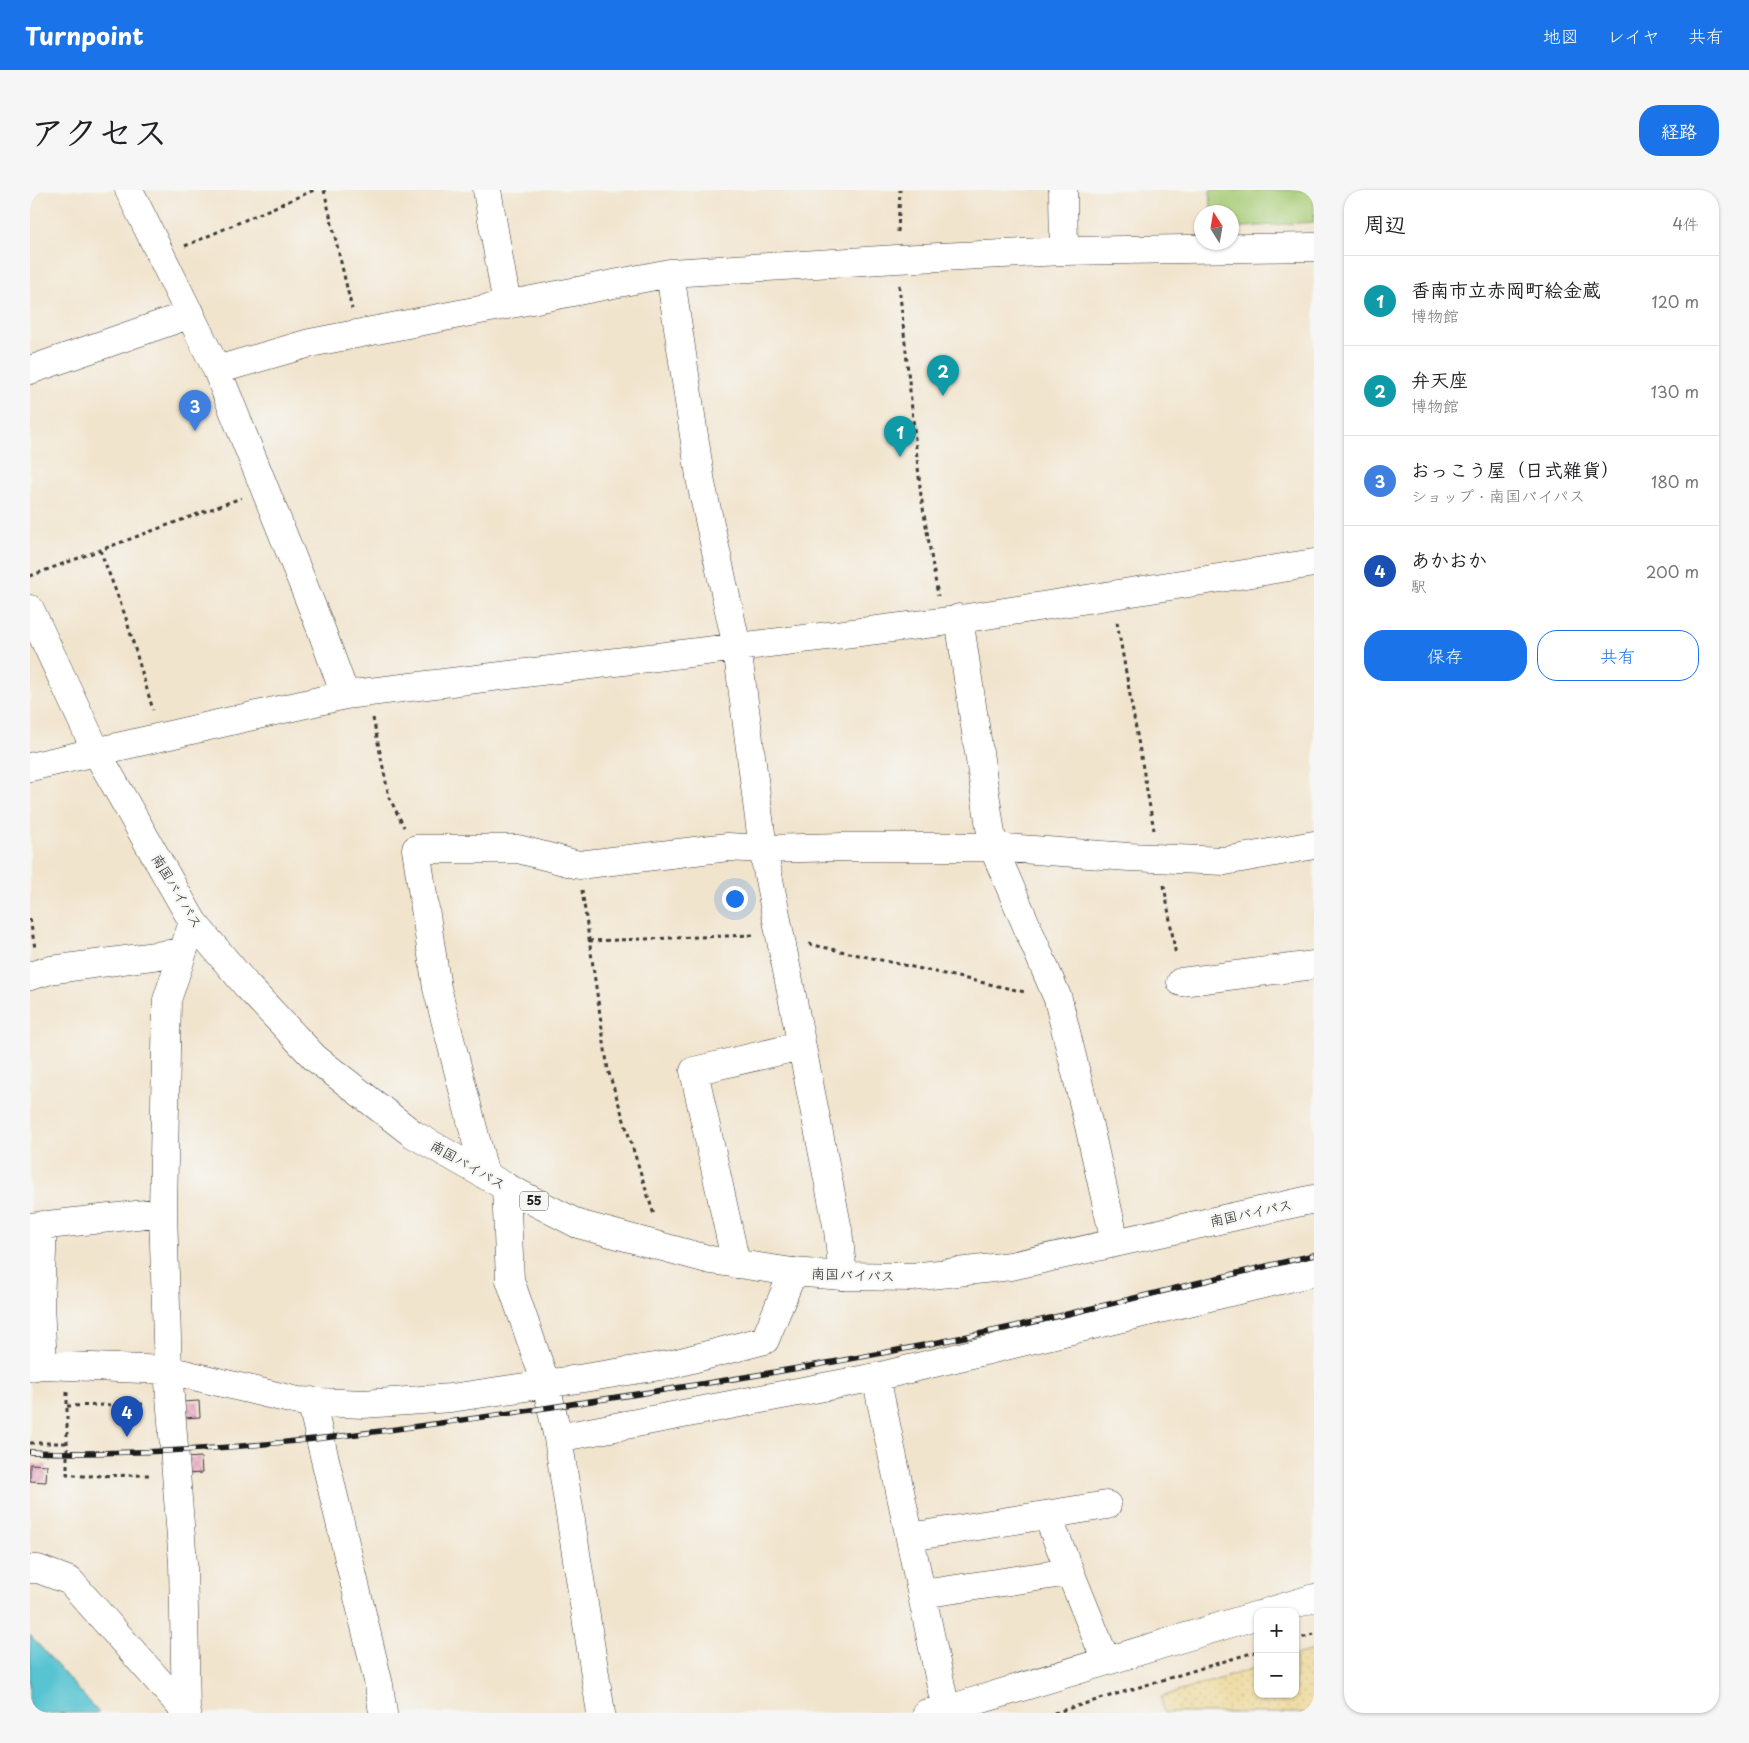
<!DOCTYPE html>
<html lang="ja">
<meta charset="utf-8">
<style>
body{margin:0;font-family:"Playpen Sans","Klee One",sans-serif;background:#f6f6f6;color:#202124}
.controls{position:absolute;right:15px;bottom:15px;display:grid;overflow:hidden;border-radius:10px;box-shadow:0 1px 4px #0004}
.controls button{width:45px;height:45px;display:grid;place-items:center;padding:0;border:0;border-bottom:1px solid #e0e0e0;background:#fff;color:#202124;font:25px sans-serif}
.compass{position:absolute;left:1164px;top:15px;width:45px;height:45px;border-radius:50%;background:#fff;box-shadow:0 1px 4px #0004;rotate:349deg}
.you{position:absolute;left:704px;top:708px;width:18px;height:18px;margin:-12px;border:4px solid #fff;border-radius:50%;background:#1a73e8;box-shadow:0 0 0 8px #1a73e833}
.badge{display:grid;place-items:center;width:32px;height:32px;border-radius:50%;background:#1a73e8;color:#fff;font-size:16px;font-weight:700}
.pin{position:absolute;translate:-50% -41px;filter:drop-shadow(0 1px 2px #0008)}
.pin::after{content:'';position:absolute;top:26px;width:18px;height:15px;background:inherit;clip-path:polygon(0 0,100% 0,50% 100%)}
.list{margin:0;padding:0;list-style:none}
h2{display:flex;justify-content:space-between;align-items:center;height:65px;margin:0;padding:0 20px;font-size:21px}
h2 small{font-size:16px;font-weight:400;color:#757577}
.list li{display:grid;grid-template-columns:32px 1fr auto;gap:15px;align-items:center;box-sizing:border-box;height:90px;padding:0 20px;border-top:1px solid #e0e0e0}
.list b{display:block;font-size:19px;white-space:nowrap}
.list p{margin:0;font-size:16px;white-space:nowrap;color:#757577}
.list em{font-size:16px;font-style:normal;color:#757577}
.actions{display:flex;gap:10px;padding:15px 20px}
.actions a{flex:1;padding:11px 0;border:1px solid #1a73e8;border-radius:20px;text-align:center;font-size:18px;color:#1a73e8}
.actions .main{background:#1a73e8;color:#fff}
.map{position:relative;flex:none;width:1284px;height:1523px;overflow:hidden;border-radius:20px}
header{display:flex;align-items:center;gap:30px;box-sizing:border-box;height:70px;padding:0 25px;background:#1a73e8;color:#fff}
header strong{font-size:24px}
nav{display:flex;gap:28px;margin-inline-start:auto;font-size:18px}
.intro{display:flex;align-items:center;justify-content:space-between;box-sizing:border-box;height:120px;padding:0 30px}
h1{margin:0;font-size:35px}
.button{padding:12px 22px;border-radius:20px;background:#1a73e8;color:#fff;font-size:18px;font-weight:700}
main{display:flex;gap:30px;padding:0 30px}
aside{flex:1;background:#fff;border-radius:20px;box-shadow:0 1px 4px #0004}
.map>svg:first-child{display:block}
.sand{fill:url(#sand-dots);stroke:#857b5d}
.green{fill:#a7cc76;stroke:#627449}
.water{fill:#58c4d2;stroke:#3a7077}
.building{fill:url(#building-cross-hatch)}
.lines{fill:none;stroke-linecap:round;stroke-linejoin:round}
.street-casing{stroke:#3c3a37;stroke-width:29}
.highway-casing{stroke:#3c3a37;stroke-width:29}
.path{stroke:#3c3a37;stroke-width:3;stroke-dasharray:4 4;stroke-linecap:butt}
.street{stroke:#fff;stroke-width:28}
.highway{stroke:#fff;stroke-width:28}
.rail-casing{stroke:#1c1c1c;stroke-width:5.5}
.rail{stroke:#f6f6f2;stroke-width:4;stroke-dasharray:11;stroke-linecap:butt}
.labels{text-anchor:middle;stroke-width:4.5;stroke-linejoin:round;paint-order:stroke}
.shield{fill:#f6f6f2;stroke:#5d5d5c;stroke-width:1}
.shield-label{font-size:12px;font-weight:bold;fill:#1c1c1c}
.street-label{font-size:14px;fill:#1c1c1c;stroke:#f6f6f2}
</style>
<header>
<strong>Turnpoint</strong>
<nav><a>地図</a><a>レイヤ</a><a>共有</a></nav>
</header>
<div class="intro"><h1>アクセス</h1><a class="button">経路</a></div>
<main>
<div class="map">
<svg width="1284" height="1523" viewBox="0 0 1284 1523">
<defs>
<pattern id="sand-dots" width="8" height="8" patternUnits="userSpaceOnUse" patternTransform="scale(1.25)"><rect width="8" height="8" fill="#eeda9e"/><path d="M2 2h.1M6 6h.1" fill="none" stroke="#ccba88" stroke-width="1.8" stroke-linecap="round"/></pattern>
<pattern id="building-cross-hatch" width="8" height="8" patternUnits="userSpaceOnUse" patternTransform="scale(1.25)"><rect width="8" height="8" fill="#eaaac3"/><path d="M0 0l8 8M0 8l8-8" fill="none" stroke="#c892a7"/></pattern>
</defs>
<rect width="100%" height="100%" fill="#f6f6f2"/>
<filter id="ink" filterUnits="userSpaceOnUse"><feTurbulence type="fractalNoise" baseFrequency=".02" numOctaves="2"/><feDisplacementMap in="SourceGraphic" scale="10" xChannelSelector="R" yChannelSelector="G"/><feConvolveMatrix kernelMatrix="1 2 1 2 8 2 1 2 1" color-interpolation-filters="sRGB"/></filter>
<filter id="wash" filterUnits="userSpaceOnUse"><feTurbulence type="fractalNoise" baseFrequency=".0096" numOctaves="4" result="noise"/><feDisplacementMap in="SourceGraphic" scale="20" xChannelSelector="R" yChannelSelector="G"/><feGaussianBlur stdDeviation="1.12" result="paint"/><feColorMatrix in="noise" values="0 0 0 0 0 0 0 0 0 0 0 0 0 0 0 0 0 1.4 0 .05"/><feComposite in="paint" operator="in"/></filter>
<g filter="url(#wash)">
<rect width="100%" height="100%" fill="#f1e4cd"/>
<!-- sand -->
<path class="sand" d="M 1284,1460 L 1284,1523 L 1134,1523 L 1131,1507 L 1228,1477 L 1228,1504 L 1265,1504 L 1265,1465 Z"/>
<!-- green -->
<path class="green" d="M 1180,0 L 1284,0 L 1284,32 L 1202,38 L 1202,22 L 1181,22 Z"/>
<!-- water -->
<path class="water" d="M 0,1445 L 69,1523 L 0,1523 Z"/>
<g id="blocks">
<!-- building -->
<path class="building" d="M 169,1211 L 170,1227 L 136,1229 L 136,1213 Z
M 171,1267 L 172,1283 L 140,1285 L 140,1269 Z
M 0,1274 L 17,1275 L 16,1292 L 0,1291 Z"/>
</g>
</g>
<g filter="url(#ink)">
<use href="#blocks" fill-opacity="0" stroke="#3c3a37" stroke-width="1"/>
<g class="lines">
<defs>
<path id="street" d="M 99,0 L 187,180 L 291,439 L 315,505
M 457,0 L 477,115
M 1033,0 L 1034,61
M 0,180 L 161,124
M 187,180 L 280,153 L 640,83 L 867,69 L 1034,61 L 1284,57
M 929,428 L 963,657 L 1028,809 L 1059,936 L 1085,1052
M 0,577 L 315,505 L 912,432 L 1284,373
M 0,786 L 20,780 L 153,762
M 1151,792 L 1284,775
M 455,985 L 407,798 L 386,659 L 488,659 L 549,675 L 698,657 L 733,659 L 707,457 L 671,293 L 640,83
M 476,997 L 480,1090 L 516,1194 L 528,1248 L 571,1523
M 0,1037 L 133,1022
M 706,1074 L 664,881 L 771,856
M 813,1086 L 808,1040 L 733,659 L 813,657 L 963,657 L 1099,667 L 1195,671 L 1284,655
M 13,1175 L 10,1114 L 13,1035
M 0,1177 L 13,1175 L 138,1180 L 268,1211 L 333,1214 L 421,1208 L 516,1194 L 643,1174 L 735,1150 L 763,1082
M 846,1187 L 916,1520
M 281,1211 L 349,1495 L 353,1523
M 528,1248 L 846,1187 L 1284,1082
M 1017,1325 L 1076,1471
M 880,1347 L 1077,1315
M 0,1379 L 8,1379 L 40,1391 L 157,1523
M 892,1404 L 1040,1382
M 1238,1422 L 1284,1408
M 156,1521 L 153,1373 L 138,1180 L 133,1022 L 137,810 L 163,732
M 897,1523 L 916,1520 L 1228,1425"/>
<path id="highway" d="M 0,419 L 67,563 L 163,732 L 217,796 L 285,868 L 383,944 L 476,997 L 548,1034 L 681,1070 L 763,1082 L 813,1086 L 882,1087 L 981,1076 L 1284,1009"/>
</defs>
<!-- street casing -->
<use href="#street" class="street-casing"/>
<!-- highway casing -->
<use href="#highway" class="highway-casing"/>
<!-- path -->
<path class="path" d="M 294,0 L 322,119
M 868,42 L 870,0
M 155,56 L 284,0
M 869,95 L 891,306 L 908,406
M 70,360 L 95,425 L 123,520
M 0,386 L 211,308
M 1087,432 L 1124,640
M 343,528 L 359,607 L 374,637
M 1134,695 L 1146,766
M 552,700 L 578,880 L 624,1025
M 0,729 L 5,758
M 559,751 L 724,745
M 779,754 L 995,802
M 37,1202 L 37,1284 L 53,1286 L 119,1285
M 37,1216 L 114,1214
M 0,1253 L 37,1253
M 1265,1450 L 1284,1444
M 1024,1523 L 1228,1461"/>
<!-- street -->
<use href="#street" class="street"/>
<!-- highway -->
<use href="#highway" class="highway"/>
<defs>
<path id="rail" d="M 0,1262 C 171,1268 340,1244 508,1219 C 663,1196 819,1172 972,1139 C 1076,1116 1180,1089 1284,1065"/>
</defs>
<!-- rail casing -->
<use href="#rail" class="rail-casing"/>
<!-- rail -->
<use href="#rail" class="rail"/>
</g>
</g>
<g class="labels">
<!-- shield labels -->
<rect class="shield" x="490" y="1001.5" width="28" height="19" rx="4"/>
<g class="shield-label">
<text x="504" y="1015">55</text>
</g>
<!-- street labels -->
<g class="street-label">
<text transform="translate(147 701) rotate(59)" y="5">南国バイパス</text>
<text transform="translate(438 975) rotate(30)" y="5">南国バイパス</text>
<text transform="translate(1221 1023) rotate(-12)" y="5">南国バイパス</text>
<text transform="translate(823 1085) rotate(2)" y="5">南国バイパス</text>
</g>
</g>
</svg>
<div class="controls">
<button>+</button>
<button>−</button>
</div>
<svg class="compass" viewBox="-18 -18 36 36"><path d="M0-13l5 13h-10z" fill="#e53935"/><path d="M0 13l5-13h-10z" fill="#757577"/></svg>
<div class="you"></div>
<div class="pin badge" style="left:870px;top:267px;background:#0f9aa8">1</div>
<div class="pin badge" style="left:913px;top:206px;background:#0f9aa8">2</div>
<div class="pin badge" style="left:165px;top:241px;background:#3f7fe0">3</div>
<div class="pin badge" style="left:97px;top:1247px;background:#1a4fb4">4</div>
</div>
<aside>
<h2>周辺<small>4件</small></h2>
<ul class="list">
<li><span class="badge" style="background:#0f9aa8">1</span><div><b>香南市立赤岡町絵金蔵</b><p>博物館</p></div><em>120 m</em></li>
<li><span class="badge" style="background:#0f9aa8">2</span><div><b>弁天座</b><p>博物館</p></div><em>130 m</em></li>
<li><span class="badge" style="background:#3f7fe0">3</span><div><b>おっこう屋（日式雜貨）</b><p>ショップ · 南国バイパス</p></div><em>180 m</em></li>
<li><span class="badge" style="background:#1a4fb4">4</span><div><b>あかおか</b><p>駅</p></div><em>200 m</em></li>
</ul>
<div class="actions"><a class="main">保存</a><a>共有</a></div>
</aside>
</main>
